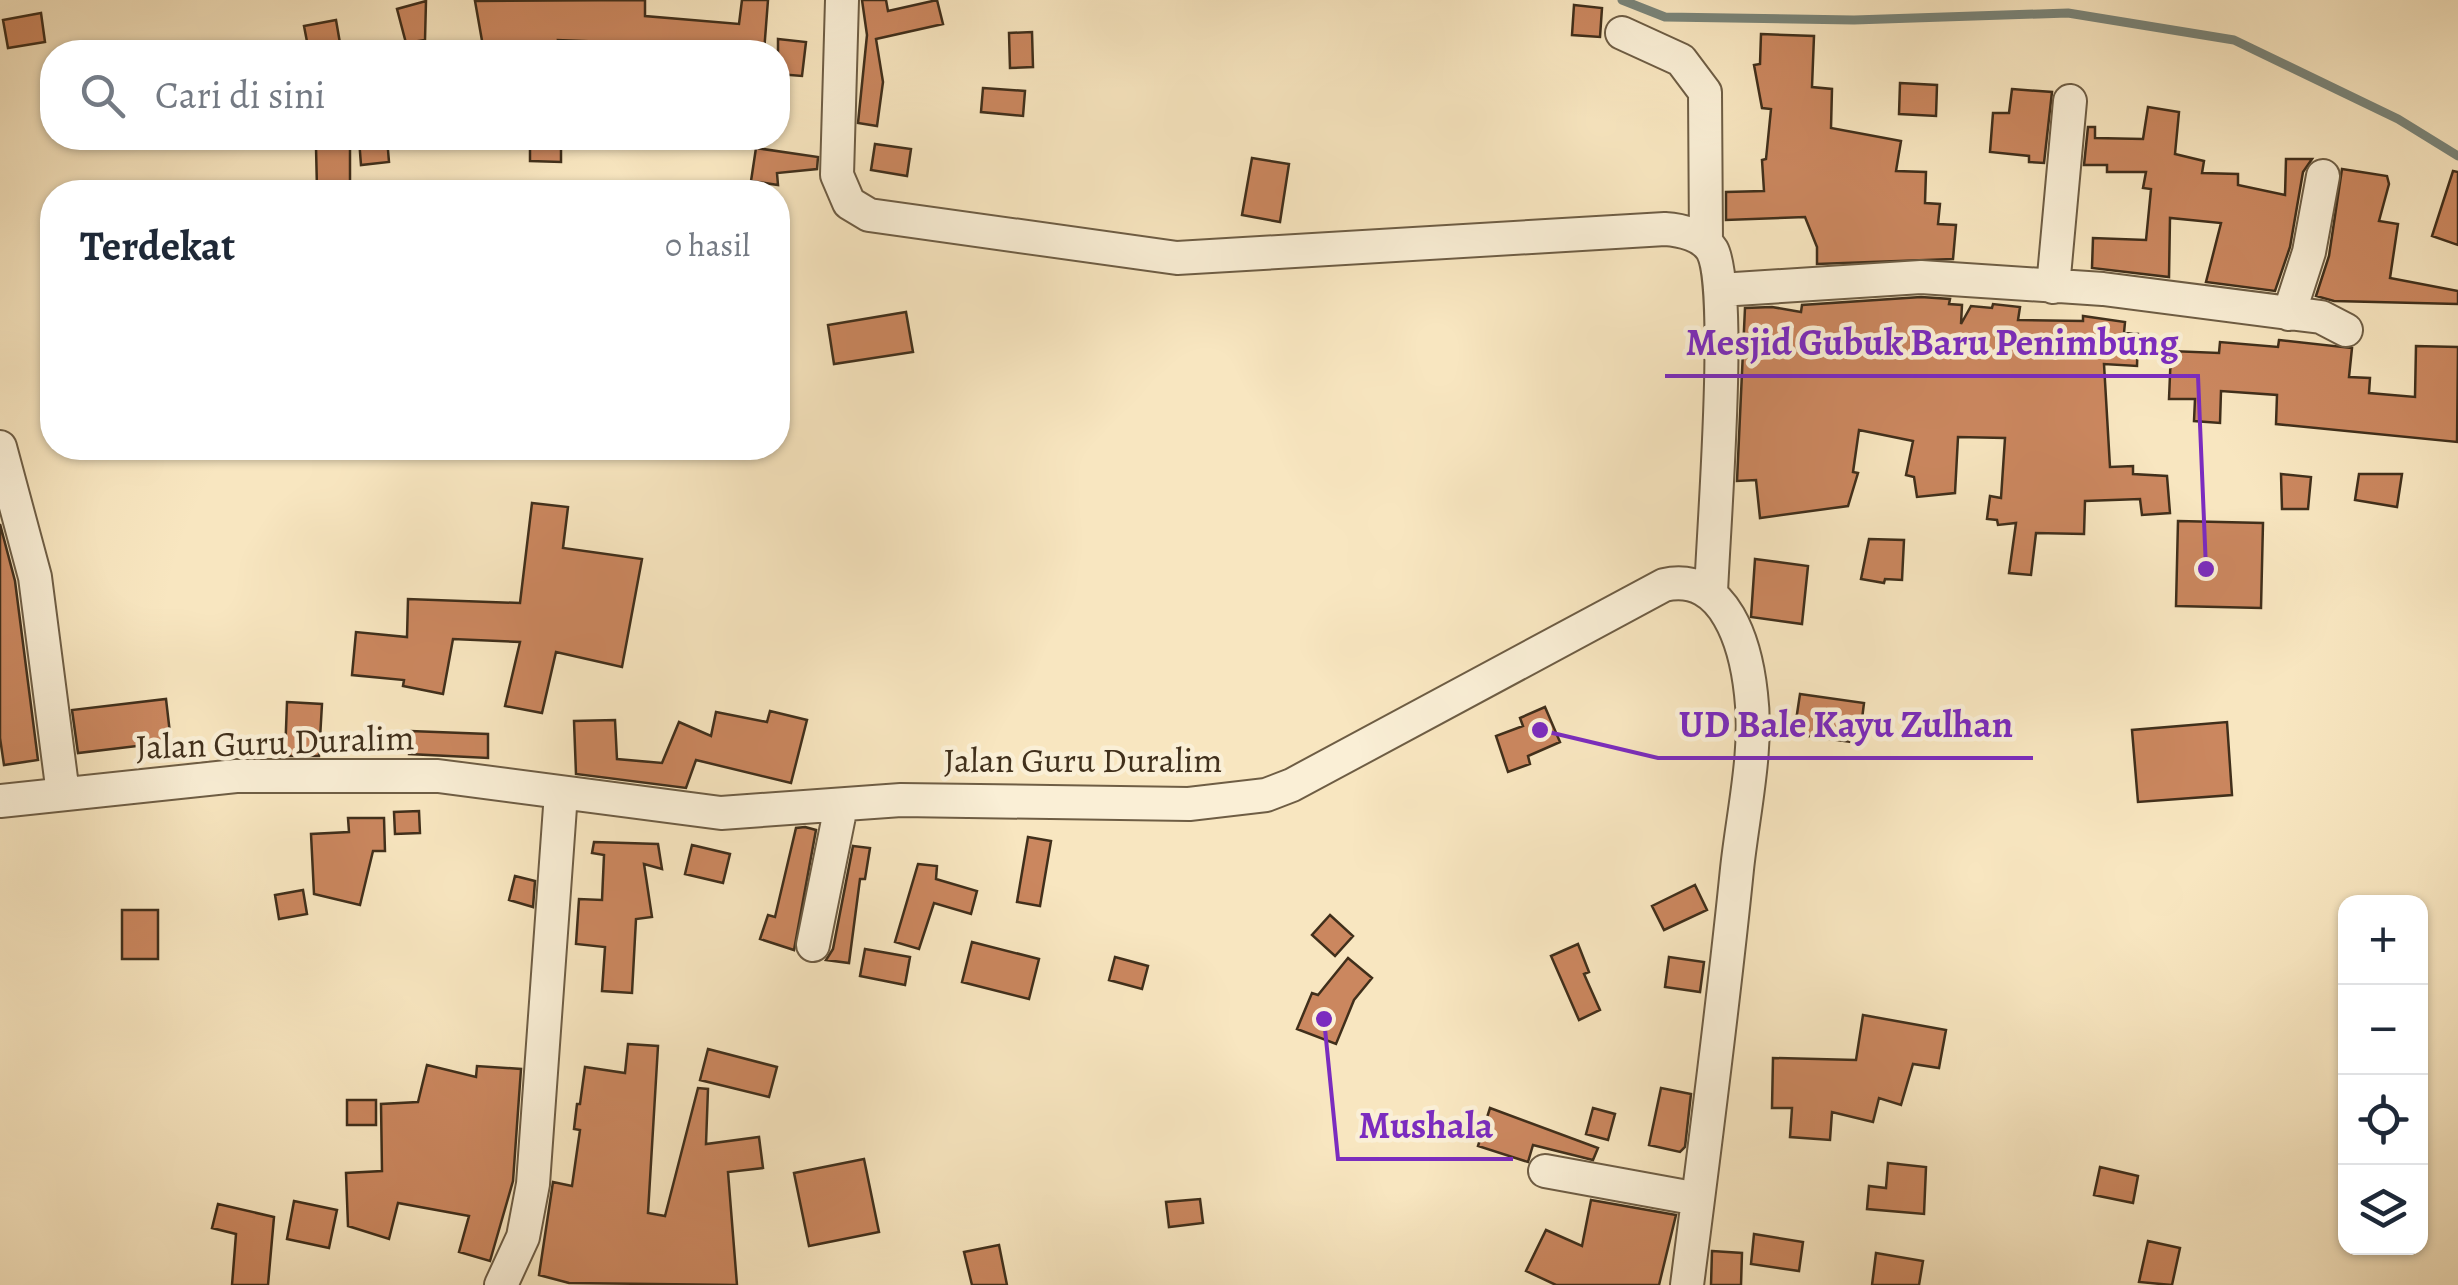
<!DOCTYPE html>
<html lang="id">
<meta charset="utf-8">
<style>
body{margin:0;font-family:Alegreya,serif;background:#f2f2f3;color:#1f2937}
.controls{position:absolute;right:30px;bottom:30px;display:grid;overflow:hidden;border-radius:20px;box-shadow:0 2px 8px #0004}
.controls button{width:90px;height:90px;display:grid;place-items:center;padding:0;border:0;border-bottom:2px solid #e0e1e3;background:#fff;color:#1f2937;font:50px sans-serif}
.list{margin:0;padding:0;list-style:none}
h2{display:flex;justify-content:space-between;align-items:center;height:130px;margin:0;padding:0 40px;font-size:42px}
h2 small{font-size:32px;font-weight:400;color:#747a83}
.icon{flex:none;width:55px;height:55px;fill:none;stroke:currentColor;stroke-width:2;stroke-linecap:round;stroke-linejoin:round}
.map{position:relative;flex:none;width:2458px;height:1285px;overflow:hidden}
.search{position:absolute;background:#fff;box-shadow:0 2px 8px #0004;left:40px;top:40px;width:750px;height:110px;display:flex;align-items:center;gap:25px;box-sizing:border-box;padding:0 35px;border-radius:40px;color:#747a83;font-size:38px}
.panel{position:absolute;background:#fff;box-shadow:0 2px 8px #0004;left:40px;top:180px;width:750px;height:280px;border-radius:40px}
.map>svg:first-child{display:block}
.lines{fill:none;stroke-linecap:round;stroke-linejoin:round}
.stream{stroke:#7a857a;stroke-width:9}
.building{fill:#cb875f;stroke:#402f1b;stroke-width:2.5}
.minor-casing{stroke:#6e5d44;stroke-width:36}
.minor{stroke:#faefd6;stroke-width:32}
.labels{text-anchor:middle;stroke-width:9;stroke-linejoin:round;paint-order:stroke}
.street-label{font-size:35px;fill:#402f1b;stroke:#faefd6}
.leader{fill:none;stroke:#7b2cbf;stroke-width:4}
.callout-dot{fill:#7b2cbf;stroke:#faefd6;stroke-width:4}
.callout-label{font-size:38px;text-anchor:middle;font-weight:bold;fill:#7b2cbf;stroke:#faefd6;stroke-width:9;stroke-linejoin:round;paint-order:stroke}
</style>
<div class="map">
<svg width="2458" height="1285" viewBox="0 0 2458 1285">
<rect width="100%" height="100%" fill="#f8e6c0"/>
<filter id="stains"><feTurbulence type="fractalNoise" baseFrequency=".002" numOctaves="4"/><feColorMatrix values="0 0 0 0 .2 0 0 0 0 .09 0 0 0 0 .02 0 0 0 .5 -.17"/></filter>
<radialGradient id="worn" r=".72"><stop offset=".6" stop-color="#630" stop-opacity="0"/><stop offset="1" stop-color="#630" stop-opacity=".3"/></radialGradient>
<g class="lines">
<!-- stream -->
<path class="stream" d="M 1622,0 L 1665,17 L 1854,20 L 2068,13 L 2234,40 L 2398,119 L 2458,156"/>
</g>
<!-- building -->
<path class="building" d="M 645,0 L 645,16 L 739,24 L 742,0 L 768,0 L 764,52 L 657,52 L 658,44 L 558,40 L 560,52 L 484,52 L 475,1 Z
M 862,0 L 886,0 L 888,11 L 937,0 L 943,24 L 876,39 L 883,82 L 877,126 L 858,123 L 867,35 Z
M 426,1 L 425,40 L 406,43 L 397,9 Z
M 1574,5 L 1602,8 L 1600,37 L 1572,35 Z
M 41,13 L 45,42 L 8,48 L 3,20 Z
M 336,20 L 341,49 L 309,52 L 304,26 Z
M 1032,32 L 1033,67 L 1010,68 L 1009,33 Z
M 1761,34 L 1814,36 L 1812,87 L 1832,89 L 1831,128 L 1901,141 L 1896,171 L 1926,172 L 1925,203 L 1940,204 L 1938,224 L 1956,225 L 1953,259 L 1817,264 L 1817,247 L 1805,217 L 1726,220 L 1726,192 L 1764,191 L 1762,160 L 1766,159 L 1771,109 L 1762,108 L 1754,65 L 1760,64 Z
M 778,39 L 806,42 L 802,76 L 778,74 Z
M 1900,83 L 1937,85 L 1936,116 L 1899,114 Z
M 983,88 L 1025,91 L 1023,116 L 981,112 Z
M 2012,89 L 2052,92 L 2044,163 L 2029,162 L 2029,156 L 1990,152 L 1993,113 L 2009,113 Z
M 2148,107 L 2179,112 L 2175,154 L 2204,161 L 2202,173 L 2238,174 L 2238,185 L 2285,195 L 2286,159 L 2312,159 L 2303,172 L 2290,247 L 2275,291 L 2206,282 L 2221,223 L 2170,218 L 2169,277 L 2092,268 L 2093,238 L 2146,240 L 2151,189 L 2143,188 L 2146,172 L 2107,172 L 2107,165 L 2084,165 L 2088,127 L 2095,127 L 2095,138 L 2143,139 Z
M 387,138 L 389,162 L 361,165 L 359,139 Z
M 530,138 L 561,138 L 561,162 L 530,161 Z
M 875,144 L 911,149 L 907,176 L 871,170 Z
M 350,146 L 350,189 L 317,189 L 316,147 Z
M 756,148 L 818,157 L 817,169 L 777,173 L 778,185 L 751,181 Z
M 1252,158 L 1289,164 L 1280,222 L 1242,215 Z
M 2342,169 L 2387,176 L 2389,184 L 2379,221 L 2398,224 L 2390,278 L 2458,291 L 2458,304 L 2334,301 L 2316,296 L 2329,256 Z
M 2453,171 L 2458,172 L 2458,245 L 2432,236 Z
M 1921,297 L 1950,299 L 1949,304 L 1962,305 L 1961,324 L 1971,306 L 1992,308 L 1993,304 L 2020,307 L 2018,320 L 2083,321 L 2083,316 L 2125,322 L 2124,333 L 2138,334 L 2137,366 L 2104,364 L 2110,467 L 2133,466 L 2133,474 L 2167,476 L 2170,513 L 2142,515 L 2140,499 L 2085,501 L 2084,534 L 2036,533 L 2031,575 L 2009,573 L 2016,523 L 1998,525 L 1997,520 L 1987,519 L 1990,496 L 2001,498 L 2005,438 L 1958,437 L 1955,493 L 1917,497 L 1914,477 L 1906,475 L 1913,441 L 1859,430 L 1853,472 L 1858,473 L 1848,506 L 1760,518 L 1756,480 L 1737,481 L 1745,308 L 1772,307 L 1801,312 L 1802,305 Z
M 906,312 L 913,352 L 834,364 L 828,325 Z
M 2279,340 L 2352,348 L 2349,377 L 2370,378 L 2369,393 L 2415,397 L 2416,346 L 2458,347 L 2457,442 L 2276,424 L 2277,395 L 2221,391 L 2220,423 L 2194,421 L 2195,399 L 2169,399 L 2171,351 L 2219,353 L 2220,342 L 2278,347 Z
M 2281,474 L 2311,477 L 2308,509 L 2282,509 Z
M 2359,474 L 2402,474 L 2397,507 L 2355,500 Z
M 532,503 L 568,507 L 563,548 L 642,559 L 622,667 L 556,652 L 542,713 L 505,706 L 520,642 L 453,639 L 443,694 L 403,686 L 404,680 L 352,675 L 356,632 L 407,637 L 408,599 L 520,603 Z
M 2178,521 L 2263,523 L 2261,608 L 2176,606 Z
M 0,524 L 15,581 L 38,760 L 4,765 L 0,738 Z
M 1869,539 L 1904,540 L 1902,580 L 1885,579 L 1884,583 L 1861,579 Z
M 1755,559 L 1808,566 L 1802,624 L 1751,617 Z
M 1800,694 L 1864,703 L 1859,743 L 1794,734 Z
M 166,699 L 171,742 L 78,753 L 72,710 Z
M 287,702 L 322,704 L 319,756 L 285,756 Z
M 1545,707 L 1560,742 L 1528,756 L 1530,764 L 1508,772 L 1496,736 L 1523,726 L 1520,718 Z
M 770,711 L 807,720 L 791,783 L 696,760 L 686,788 L 576,774 L 574,721 L 615,720 L 617,759 L 662,763 L 679,722 L 711,736 L 716,712 L 767,722 Z
M 2227,722 L 2232,795 L 2138,802 L 2132,730 Z
M 410,731 L 488,734 L 488,758 L 409,754 Z
M 419,811 L 420,833 L 395,834 L 394,812 Z
M 348,818 L 384,818 L 385,851 L 373,851 L 360,905 L 314,894 L 311,834 L 349,832 Z
M 805,827 L 816,830 L 794,950 L 760,939 L 768,915 L 775,917 L 796,828 Z
M 1028,837 L 1051,841 L 1040,906 L 1017,902 Z
M 594,842 L 658,844 L 662,869 L 644,864 L 652,917 L 636,919 L 632,993 L 602,991 L 605,947 L 576,944 L 579,899 L 602,900 L 604,855 L 592,853 Z
M 692,845 L 730,854 L 723,883 L 685,874 Z
M 853,846 L 870,848 L 865,879 L 860,879 L 849,963 L 826,960 L 833,949 Z
M 918,864 L 937,866 L 936,879 L 977,891 L 971,914 L 934,903 L 919,949 L 895,942 Z
M 515,876 L 535,881 L 533,907 L 509,900 Z
M 1695,885 L 1707,910 L 1664,930 L 1652,906 Z
M 303,890 L 307,914 L 279,919 L 275,895 Z
M 122,910 L 158,910 L 158,959 L 122,959 Z
M 1330,915 L 1353,936 L 1335,956 L 1312,935 Z
M 972,942 L 1039,959 L 1029,999 L 962,982 Z
M 1578,944 L 1589,972 L 1584,974 L 1600,1010 L 1579,1020 L 1551,956 Z
M 865,949 L 910,957 L 905,985 L 860,976 Z
M 1115,957 L 1148,966 L 1142,989 L 1109,980 Z
M 1669,957 L 1704,962 L 1700,992 L 1665,987 Z
M 1348,958 L 1372,978 L 1354,1000 L 1336,1044 L 1297,1029 L 1312,993 L 1318,995 Z
M 1863,1015 L 1946,1030 L 1939,1068 L 1913,1064 L 1901,1105 L 1879,1098 L 1873,1122 L 1832,1112 L 1830,1140 L 1790,1137 L 1792,1108 L 1772,1108 L 1773,1058 L 1856,1060 Z
M 628,1044 L 658,1046 L 648,1213 L 665,1216 L 698,1088 L 708,1089 L 706,1144 L 759,1137 L 763,1168 L 728,1172 L 737,1285 L 569,1283 L 539,1275 L 553,1182 L 572,1186 L 580,1130 L 574,1129 L 577,1104 L 580,1104 L 585,1067 L 625,1073 Z
M 708,1049 L 777,1067 L 769,1097 L 700,1080 Z
M 427,1065 L 476,1077 L 477,1066 L 521,1069 L 513,1181 L 490,1261 L 459,1252 L 469,1216 L 398,1203 L 389,1239 L 348,1226 L 346,1173 L 382,1171 L 381,1104 L 418,1102 Z
M 1661,1088 L 1691,1094 L 1685,1147 L 1680,1152 L 1649,1145 Z
M 347,1100 L 376,1100 L 376,1125 L 347,1125 Z
M 1490,1108 L 1598,1148 L 1593,1160 L 1533,1145 L 1528,1162 L 1478,1146 Z
M 1593,1108 L 1615,1114 L 1608,1140 L 1586,1134 Z
M 864,1159 L 879,1232 L 809,1246 L 794,1173 Z
M 1888,1163 L 1926,1167 L 1924,1214 L 1867,1209 L 1869,1186 L 1886,1188 Z
M 2100,1167 L 2138,1176 L 2133,1203 L 2094,1195 Z
M 1200,1199 L 1203,1223 L 1169,1227 L 1166,1202 Z
M 1591,1200 L 1676,1215 L 1659,1285 L 1556,1285 L 1526,1271 L 1546,1230 L 1582,1246 Z
M 294,1201 L 337,1210 L 329,1248 L 287,1239 Z
M 218,1204 L 274,1217 L 268,1285 L 232,1285 L 236,1234 L 212,1228 Z
M 1754,1234 L 1803,1242 L 1799,1271 L 1751,1264 Z
M 2148,1241 L 2180,1248 L 2172,1285 L 2139,1282 Z
M 999,1245 L 1007,1285 L 972,1285 L 964,1252 Z
M 1712,1251 L 1742,1253 L 1741,1285 L 1711,1285 Z
M 1876,1253 L 1923,1261 L 1919,1285 L 1872,1285 Z"/>
<g class="lines">
<defs>
<path id="minor" d="M 842,0 L 837,175 L 849,203 L 869,215 L 1177,258 L 1665,229 C 1681,230 1703,235 1712,250 C 1733,287 1713,535 1711,593
M 1622,33 L 1681,60 L 1705,92 L 1706,242
M 2053,287 L 2070,101
M 1720,290 L 1921,277 L 2103,289 L 2321,317 L 2346,330
M 2289,314 L 2309,252 L 2323,176
M 0,447 L 35,577 L 63,794
M 0,801 L 236,776 L 438,776 L 721,813 L 901,800 L 1189,804 L 1266,795 L 1292,785 L 1664,585 C 1726,571 1746,647 1751,694 C 1758,750 1743,813 1737,869 C 1723,1008 1705,1146 1687,1285
M 813,945 L 841,806
M 1545,1171 L 1698,1199
M 501,1285 L 523,1237 L 533,1184 L 561,793"/>
</defs>
<!-- minor casing -->
<use href="#minor" class="minor-casing"/>
<!-- minor -->
<use href="#minor" class="minor"/>
</g>
<g class="labels">
<!-- street labels -->
<g class="street-label">
<text transform="translate(275 742) rotate(-2)" y="12">Jalan Guru Duralim</text>
<text x="1083" y="772">Jalan Guru Duralim</text>
</g>
</g>
<!-- callouts -->
<path class="leader" d="M2206 569L2198 376H1665M1540 730L1658 758H2033M1324 1019L1338 1159H1513"/>
<g class="callout-dot">
<circle cx="2206" cy="569" r="10"/>
<circle cx="1540" cy="730" r="10"/>
<circle cx="1324" cy="1019" r="10"/>
</g>
<g class="callout-label">
<text x="1932" y="355">Mesjid Gubuk Baru Penimbung</text>
<text x="1846" y="737">UD Bale Kayu Zulhan</text>
<text x="1426" y="1138">Mushala</text>
</g>
<rect width="100%" height="100%" filter="url(#stains)"/>
<rect width="100%" height="100%" fill="url(#worn)"/>
</svg>
<div class="controls">
<button>+</button>
<button>−</button>
<button><svg class="icon" aria-label="locate" viewBox="0 0 24 24"><circle cx="12" cy="12" r="6"/><path d="M12 2v4M12 18v4M2 12h4M18 12h4"/></svg></button>
<button><svg class="icon" aria-label="layers" viewBox="0 0 24 24"><path d="M12 4l9 5-9 5-9-5zM3 14l9 5 9-5"/></svg></button>
</div>
<div class="search"><svg class="icon" aria-label="search" viewBox="0 0 24 24"><circle cx="10" cy="10" r="6"/><path d="M15 15l6 6"/></svg>Cari di sini</div>
<section class="panel">
<h2>Terdekat<small>0 hasil</small></h2>
<ul class="list">
</ul>
</section>
</div>
